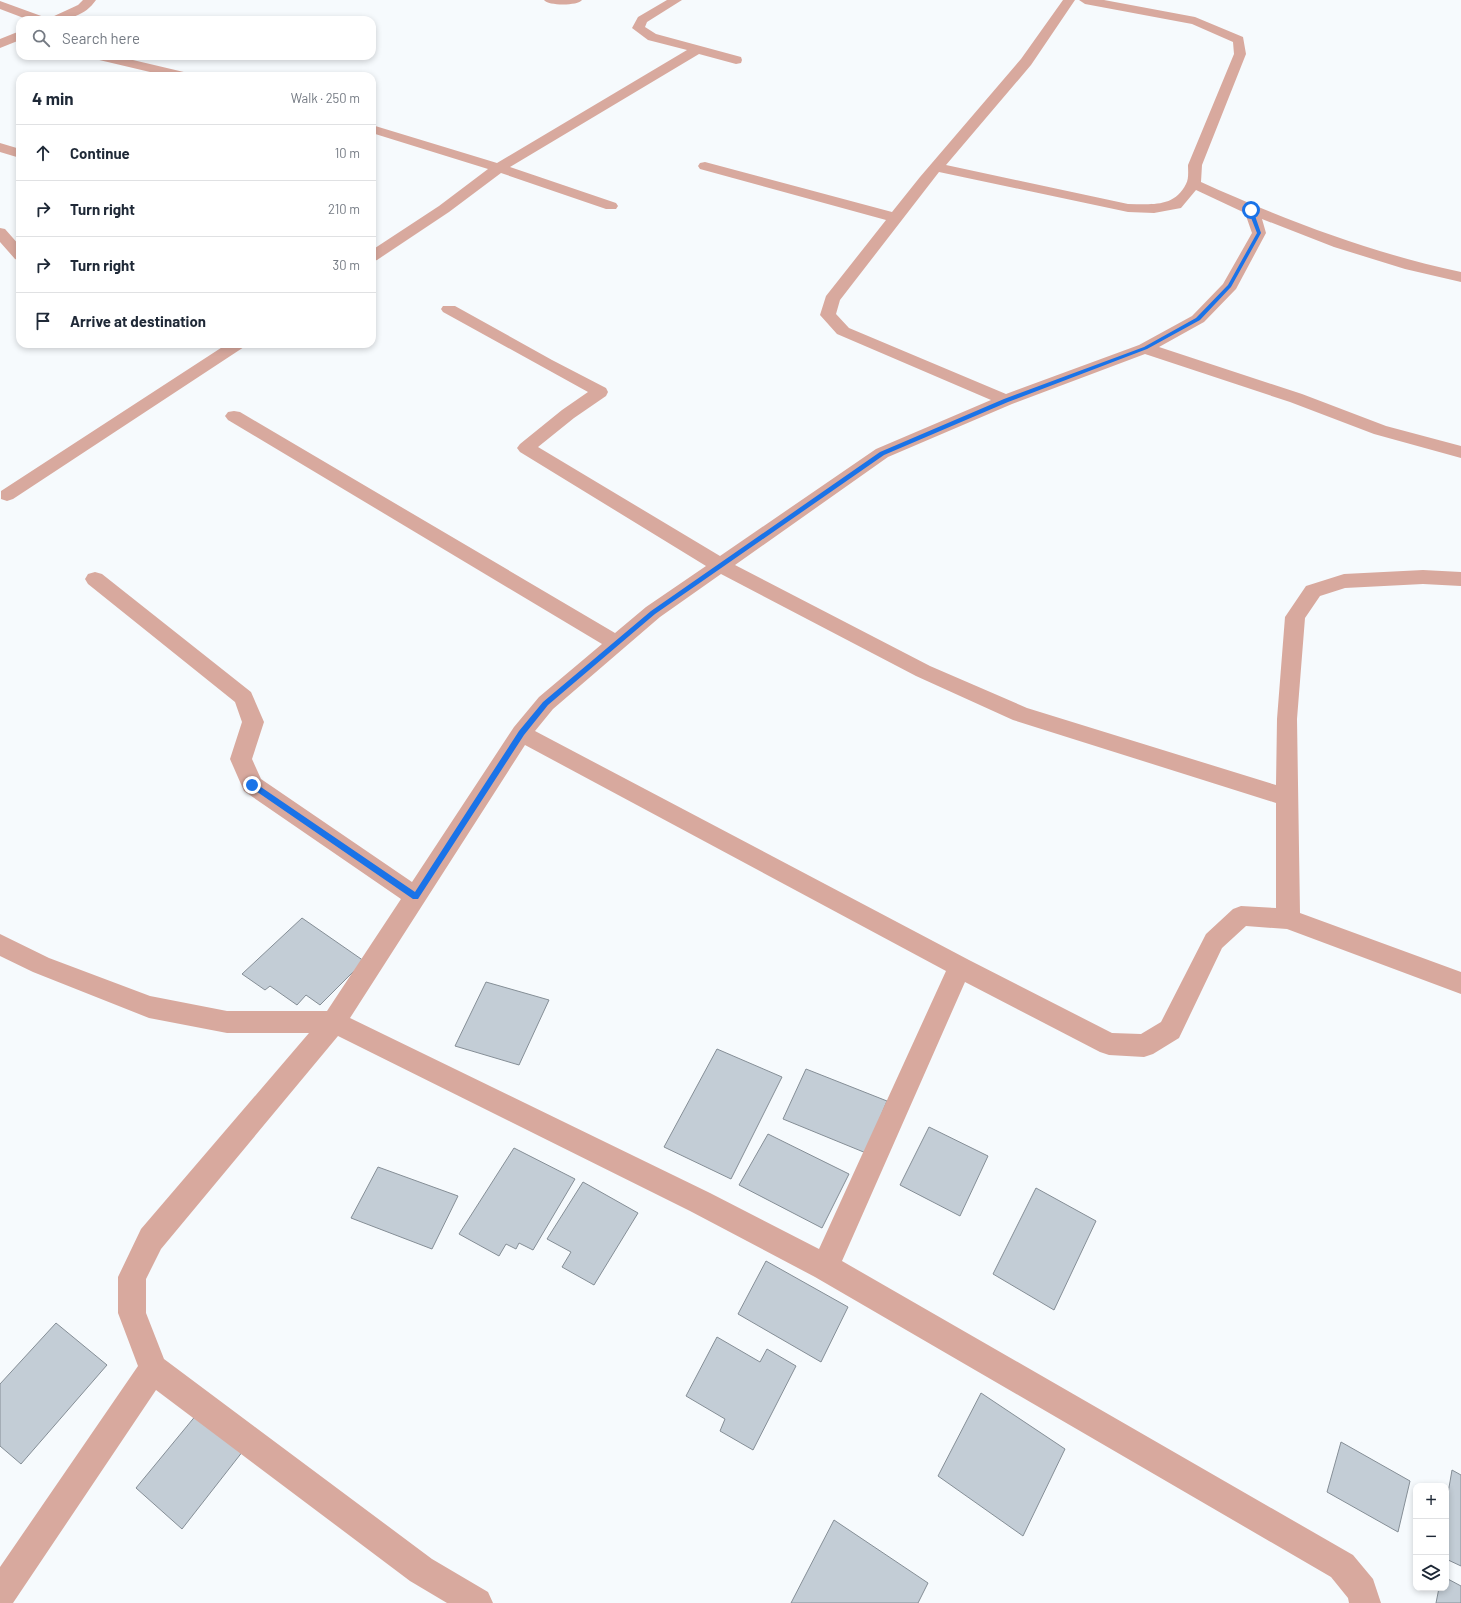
<!DOCTYPE html>
<meta charset="utf-8">
<style>
body{margin:0;font-family:Barlow,sans-serif;background:#f6f6f7;color:#1f2937}
.controls{position:absolute;right:12px;bottom:12px;display:grid;overflow:hidden;border-radius:8px;box-shadow:0 2px 6px #0003}
.controls button{width:36px;height:36px;display:grid;place-items:center;padding:0;border:0;border-bottom:1px solid #e0e1e3;background:#fff;color:#1f2937;font:20px sans-serif}
.stop{position:absolute;width:12px;height:12px;margin:-9px;border:3px solid #1a73e8;border-radius:50%;background:#fff}
.stop.end{background:#1a73e8;border-color:#fff;box-shadow:0 1px 4px #0008}
.list{margin:0;padding:0;list-style:none}
h2{display:flex;justify-content:space-between;align-items:center;height:52px;margin:0;padding:0 16px;font-size:17px}
h2 small{font-size:13px;font-weight:400;color:#747a83}
.list li{display:grid;grid-template-columns:26px 1fr auto;gap:12px;align-items:center;box-sizing:border-box;height:56px;padding:0 16px;border-top:1px solid #e0e1e3}
.list b{display:block;font-size:15px;white-space:nowrap}
.list em{font-size:13px;font-style:normal;color:#747a83}
.icon{flex:none;width:22px;height:22px;fill:none;stroke:currentColor;stroke-width:2;stroke-linecap:round;stroke-linejoin:round}
.map{position:relative;flex:none;width:1461px;height:1603px;overflow:hidden}
.search{position:absolute;background:#fff;box-shadow:0 2px 6px #0003;left:16px;top:16px;width:360px;height:44px;display:flex;align-items:center;gap:10px;box-sizing:border-box;padding:0 14px;border-radius:12px;color:#747a83;font-size:15px}
.panel{position:absolute;background:#fff;box-shadow:0 2px 6px #0003;left:16px;top:72px;width:360px;height:276px;border-radius:12px}
.map>svg:first-child{display:block}
.building{fill:#c3cdd6;stroke:#858e96}
.lines{fill:none;stroke-linecap:round;stroke-linejoin:round}
.minor{fill:#d8a99e;fill-rule:evenodd}
.route{fill:#1a73e8}
</style>
<div class="map">
<svg width="1461" height="1603" viewBox="0 0 1461 1603">
<rect width="100%" height="100%" fill="#f6fafd"/>
<!-- building -->
<path class="building" d="M 302,918 L 364,961 L 320,1005 L 306,995 L 297,1005 L 270,986 L 265,990 L 242,974 Z
M 486,982 L 549,1000 L 519,1065 L 455,1046 Z
M 717,1049 L 782,1077 L 731,1179 L 664,1147 Z
M 806,1069 L 887,1101 L 866,1153 L 783,1119 Z
M 929,1127 L 988,1156 L 960,1216 L 900,1185 Z
M 768,1134 L 849,1174 L 822,1228 L 739,1185 Z
M 514,1148 L 575,1179 L 533,1250 L 519,1243 L 516,1249 L 506,1244 L 499,1256 L 459,1234 Z
M 378,1167 L 458,1196 L 432,1249 L 351,1218 Z
M 583,1182 L 638,1213 L 594,1285 L 562,1267 L 571,1252 L 547,1239 Z
M 1036,1188 L 1096,1221 L 1054,1310 L 993,1274 Z
M 766,1261 L 848,1307 L 821,1362 L 738,1314 Z
M 56,1323 L 107,1365 L 21,1464 L 0,1446 L 0,1384 Z
M 717,1337 L 760,1362 L 767,1349 L 796,1366 L 753,1450 L 720,1431 L 725,1419 L 686,1396 Z
M 981,1393 L 1065,1449 L 1023,1536 L 938,1476 Z
M 197,1414 L 243,1451 L 182,1529 L 136,1488 Z
M 1341,1442 L 1410,1481 L 1398,1532 L 1327,1492 Z
M 1452,1470 L 1461,1475 L 1461,1566 L 1446,1559 L 1446,1505 Z
M 834,1520 L 928,1583 L 918,1603 L 791,1603 Z
M 1446,1578 L 1461,1586 L 1461,1603 L 1436,1603 L 1439,1588 L 1446,1588 Z"/>
<g class="lines">
<!-- minor -->
<path class="minor" d="M 83,0 L 96,0 C 85,16 68,20 50,20 L 52,17 L 78,5 Z
M 544,0 L 582,0 C 578,6 548,6 544,0 Z
M 667,0 L 682,0 L 647,22 L 645,27 L 656,34 L 741,57 L 742,60 L 741,63 L 736,64 L 699,54 L 510,167 L 616,203 L 618,206 L 616,209 L 606,209 L 501,173 L 449,212 L 377,260 L 372,262 L 372,250 L 439,206 L 488,169 L 372,133 L 372,125 L 497,163 L 687,50 L 648,40 L 632,28 L 638,17 Z
M 1063,0 L 1075,0 L 1031,65 L 946,165 L 1128,204 C 1151,204 1174,208 1186,184 C 1189,179 1188,170 1188,165 L 1234,54 L 1233,42 L 1192,24 L 1085,4 L 1079,0 L 1104,0 L 1195,17 L 1243,37 L 1246,54 L 1202,165 L 1201,182 C 1285,220 1371,253 1461,272 L 1461,282 L 1405,269 L 1334,247 L 1262,219 L 1266,233 L 1236,289 L 1204,322 L 1159,347 L 1302,394 L 1386,426 L 1461,446 L 1461,458 L 1374,434 L 1290,402 L 1145,354 L 1012,404 L 888,457 L 735,565 L 930,666 L 1027,708 L 1276,785 L 1277,719 L 1285,617 L 1306,586 L 1344,574 L 1423,570 L 1461,572 L 1461,586 L 1423,584 L 1345,588 L 1320,596 L 1305,618 L 1297,719 L 1300,913 L 1461,972 L 1461,994 L 1287,929 L 1246,926 L 1222,948 L 1179,1038 L 1153,1054 L 1144,1057 L 1109,1055 L 1100,1052 L 965,982 L 842,1261 L 1353,1555 L 1373,1579 L 1381,1603 L 1349,1603 L 1348,1598 L 1331,1577 L 815,1277 L 690,1211 L 338,1036 L 161,1249 L 146,1279 L 146,1313 L 164,1359 L 432,1559 L 488,1592 L 493,1603 L 447,1603 L 410,1581 L 156,1390 L 13,1603 L 0,1603 L 0,1567 L 138,1366 L 118,1313 L 118,1277 L 141,1229 L 309,1033 L 227,1033 L 149,1018 L 33,972 L 0,956 L 0,934 L 49,958 L 150,996 L 227,1011 L 327,1011 L 401,899 L 244,791 L 230,759 L 242,722 L 235,702 L 88,584 L 85,579 L 88,574 L 95,572 L 102,574 L 251,692 L 264,722 L 252,759 L 261,779 L 412,882 L 514,727 L 539,697 L 602,644 L 228,420 L 225,416 L 228,412 L 234,411 L 240,412 L 615,633 L 646,607 L 706,566 L 520,452 L 517,448 L 520,444 L 562,410 L 588,392 L 443,312 L 441,309 L 443,306 L 455,306 L 552,360 L 606,388 L 608,392 L 606,396 L 574,418 L 538,447 L 720,556 L 876,449 L 991,400 L 837,334 L 820,315 L 826,296 L 886,220 L 700,169 L 698,166 L 700,163 L 705,162 L 892,212 L 920,177 L 1021,59 ZM 939,172 L 1128,212 L 1154,213 L 1181,208 L 1196,190 L 1245,213 L 1252,233 L 1223,284 L 1192,316 L 1139,345 L 1006,394 L 849,328 L 836,314 L 840,300 ZM 721,574 L 916,676 L 1013,720 L 1276,803 L 1276,908 L 1241,906 L 1233,909 L 1206,934 L 1161,1022 L 1141,1034 L 1112,1033 L 969,960 L 535,731 L 553,709 L 660,617 ZM 525,745 L 946,971 L 819,1249 L 710,1193 L 350,1018 Z
M 0,1 L 44,17 L 46,20 L 29,20 L 0,9 Z
M 20,31 L 20,40 L 0,48 L 0,39 Z
M 94,56 L 116,56 L 188,73 L 190,76 L 167,76 L 95,59 Z
M 0,143 L 20,149 L 20,158 L 0,152 Z
M 0,228 L 5,229 L 20,246 L 20,261 L 15,259 L 0,242 Z
M 227,344 L 246,344 L 244,347 L 13,499 L 7,501 L 1,499 L 1,491 Z"/>
</g>
<!-- route -->
<path class="route" d="M 1251,209 L 1253,210 L 1261,233 L 1231,287 L 1200,320 L 1147,349 L 1008,402 L 884,455 L 655,614 L 548,705 L 524,735 L 418,899 L 413,899 L 250,787 L 250,783 L 255,783 L 415,892 L 519,731 L 543,702 L 651,611 L 880,452 L 1004,399 L 1144,347 L 1196,318 L 1228,285 L 1257,233 L 1248,210 Z"/>
</svg>
<div class="controls">
<button>+</button>
<button>−</button>
<button><svg class="icon" aria-label="layers" viewBox="0 0 24 24"><path d="M12 4l9 5-9 5-9-5zM3 14l9 5 9-5"/></svg></button>
</div>
<div class="stop" style="left:1251px;top:210px"></div>
<div class="stop end" style="left:252px;top:785px"></div>
<div class="search"><svg class="icon" aria-label="search" viewBox="0 0 24 24"><circle cx="10" cy="10" r="6"/><path d="M15 15l6 6"/></svg>Search here</div>
<section class="panel">
<h2>4 min<small>Walk · 250 m</small></h2>
<ul class="list">
<li><svg class="icon" aria-label="ahead" viewBox="0 0 24 24"><path d="M12 20V5M6 11l6-6 6 6"/></svg><div><b>Continue</b></div><em>10 m</em></li>
<li><svg class="icon" aria-label="right" viewBox="0 0 24 24"><path d="M7 20v-9h11M14 6l5 5-5 5"/></svg><div><b>Turn right</b></div><em>210 m</em></li>
<li><svg class="icon" aria-label="right" viewBox="0 0 24 24"><path d="M7 20v-9h11M14 6l5 5-5 5"/></svg><div><b>Turn right</b></div><em>30 m</em></li>
<li><svg class="icon" aria-label="arrive" viewBox="0 0 24 24"><path d="M6 21V4h12l-3 4 3 4H6"/></svg><div><b>Arrive at destination</b></div></li>
</ul>
</section>
</div>
